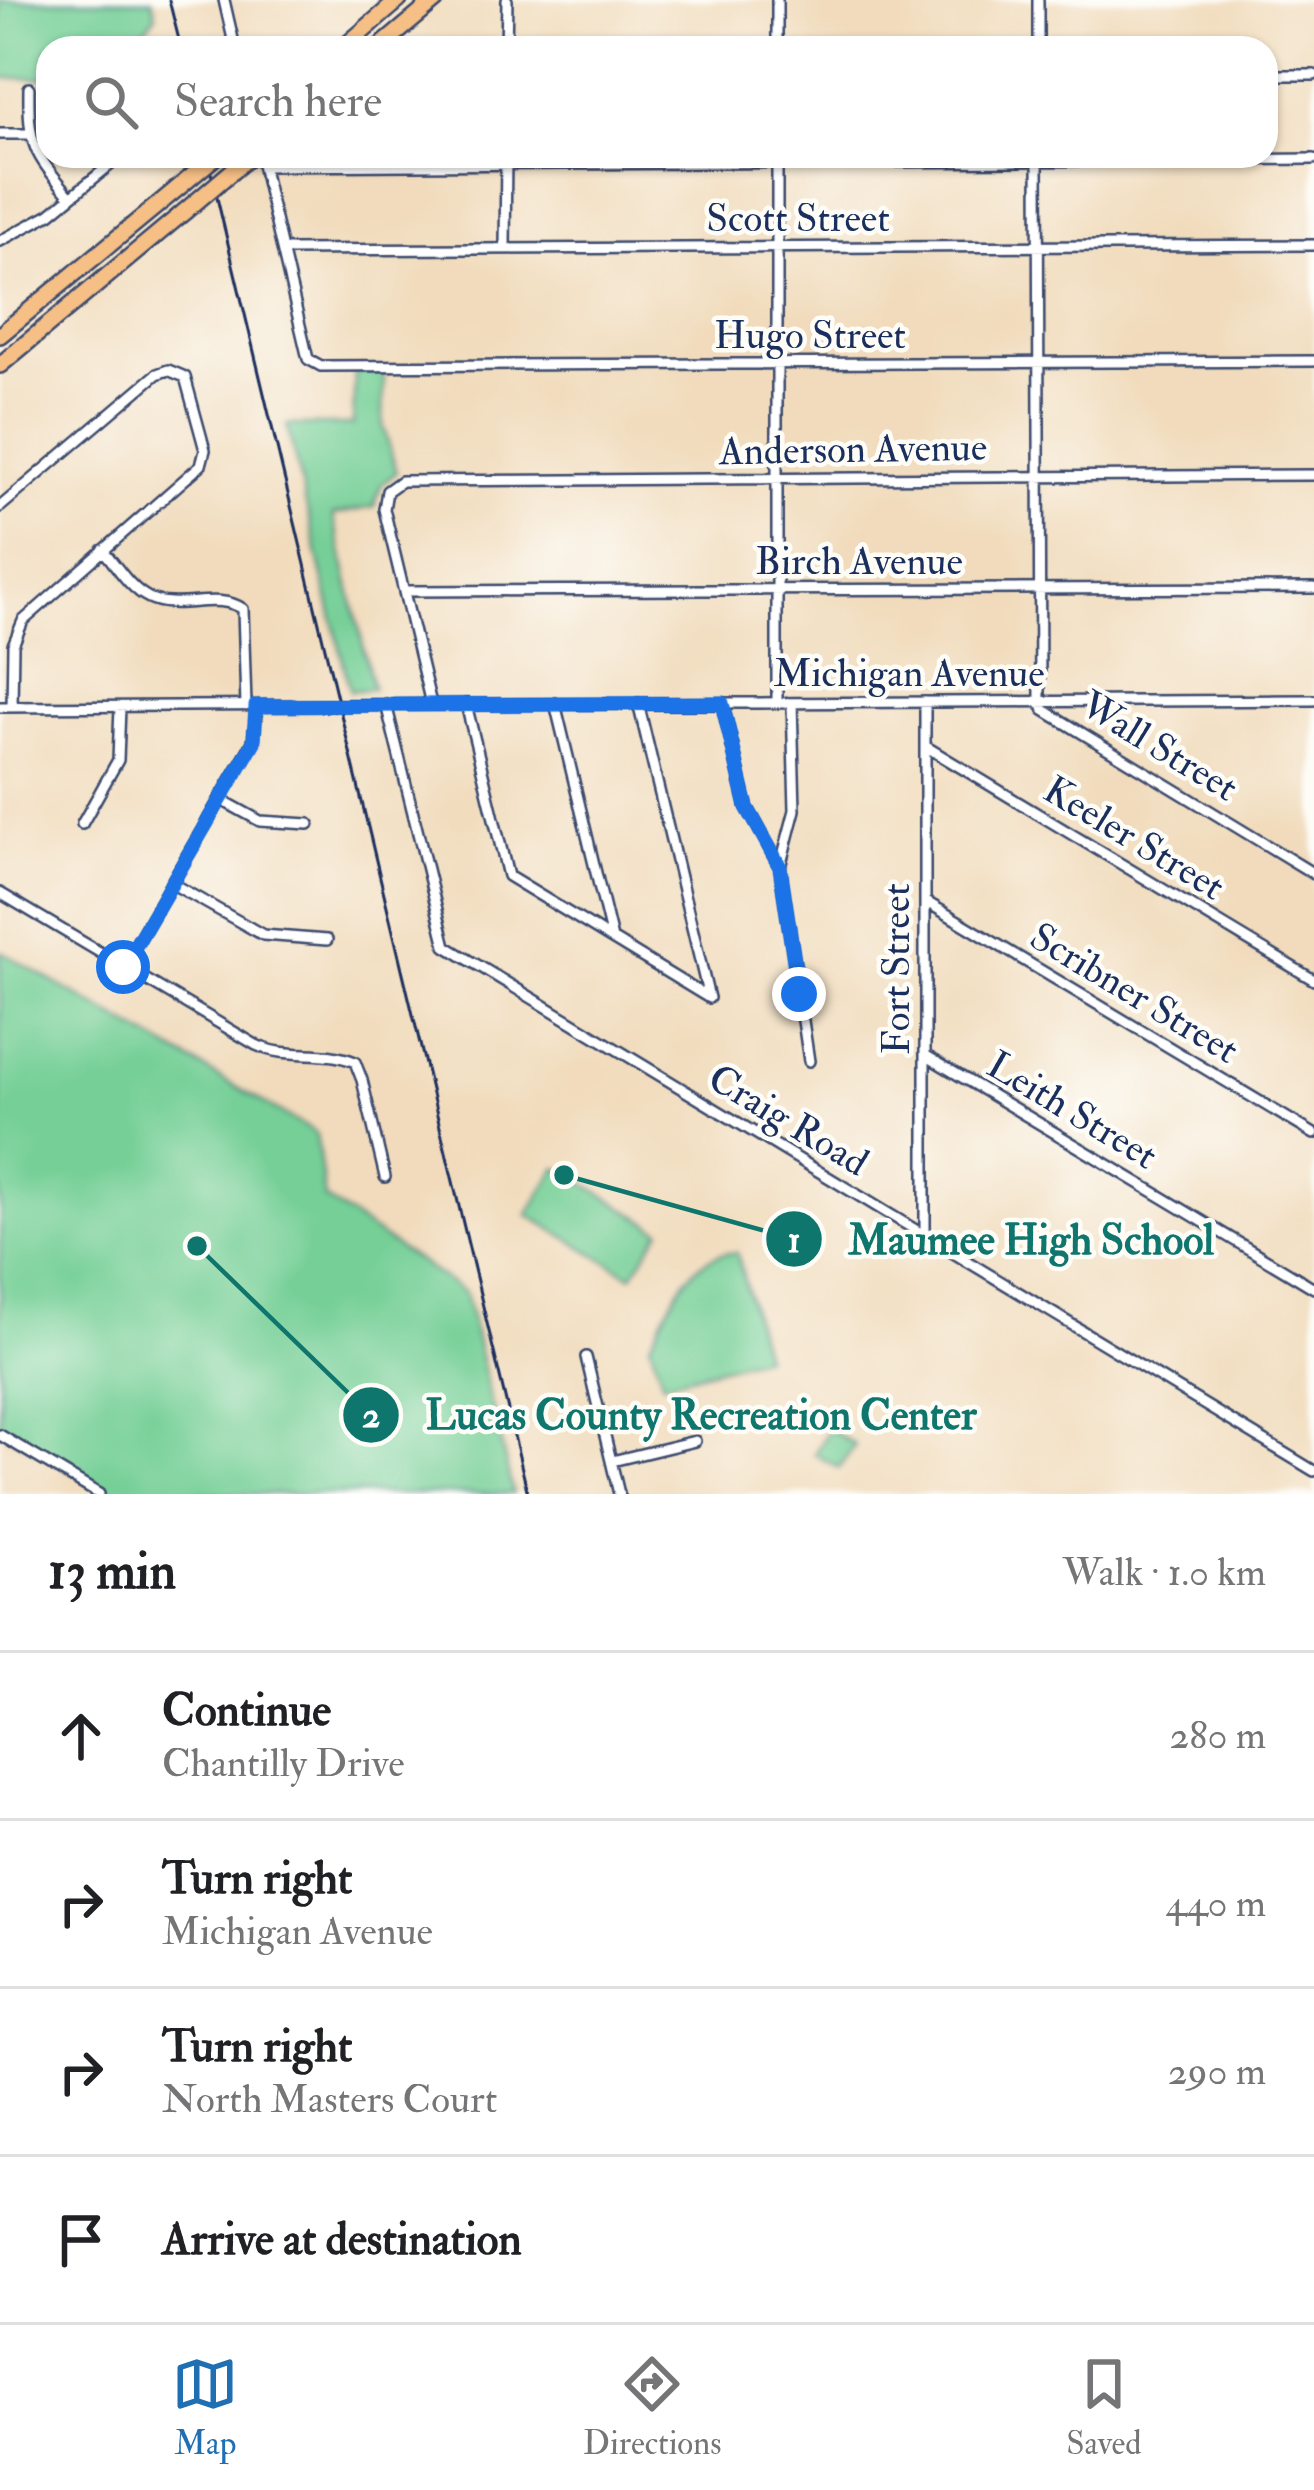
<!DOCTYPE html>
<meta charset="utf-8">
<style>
body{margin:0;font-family:"IM FELL Double Pica",serif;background:#f6f6f6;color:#202124}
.stop{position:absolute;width:36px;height:36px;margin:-27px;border:9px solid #1a73e8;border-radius:50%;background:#fff}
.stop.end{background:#1a73e8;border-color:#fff;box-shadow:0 3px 12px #0008}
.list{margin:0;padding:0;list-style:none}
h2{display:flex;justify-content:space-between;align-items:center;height:156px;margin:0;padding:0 48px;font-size:51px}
h2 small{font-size:39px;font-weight:400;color:#757577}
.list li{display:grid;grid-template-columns:78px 1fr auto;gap:36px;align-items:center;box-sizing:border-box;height:168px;padding:0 48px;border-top:3px solid #e0e0e0}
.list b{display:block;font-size:45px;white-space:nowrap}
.list p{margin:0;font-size:39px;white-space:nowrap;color:#757577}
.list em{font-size:39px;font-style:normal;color:#757577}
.icon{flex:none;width:66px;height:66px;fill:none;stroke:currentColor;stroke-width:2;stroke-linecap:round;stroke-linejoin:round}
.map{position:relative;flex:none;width:1314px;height:1494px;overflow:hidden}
.search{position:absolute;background:#fff;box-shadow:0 3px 9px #0004;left:36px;right:36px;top:36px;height:132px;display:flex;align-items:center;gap:30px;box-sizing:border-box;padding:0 42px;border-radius:36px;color:#757577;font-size:45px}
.sheet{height:828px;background:#fff}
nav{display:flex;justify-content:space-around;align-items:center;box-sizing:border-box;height:168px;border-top:3px solid #e0e0e0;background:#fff;font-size:33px;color:#757577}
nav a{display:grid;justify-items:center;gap:6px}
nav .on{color:#1f6fb2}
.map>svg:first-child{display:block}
.green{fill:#75cf96;stroke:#487f7a;stroke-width:3}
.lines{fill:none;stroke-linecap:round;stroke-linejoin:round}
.minor-casing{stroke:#3b496c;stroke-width:14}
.highway-casing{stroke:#3b496c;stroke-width:20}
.minor{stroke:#fff;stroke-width:9}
.highway{stroke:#f5bf86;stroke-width:15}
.rail{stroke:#1b2f5e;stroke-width:3}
.highway-bridge-casing{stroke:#3b496c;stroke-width:20;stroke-linecap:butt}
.highway-bridge{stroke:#f5bf86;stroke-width:15}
.route{stroke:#1a73e8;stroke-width:15}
.labels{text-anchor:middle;stroke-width:9;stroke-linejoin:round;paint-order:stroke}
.street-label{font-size:39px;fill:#1b2f5e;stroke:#fdfcf7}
.leader{fill:none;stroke:#0f766e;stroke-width:4.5}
.callout-dot{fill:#0f766e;stroke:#fdfcf7;stroke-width:4.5}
.mark-label{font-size:36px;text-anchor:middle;font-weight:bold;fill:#fff}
.callout-label{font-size:42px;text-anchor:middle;font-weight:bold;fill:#0f766e;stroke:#fdfcf7;stroke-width:9;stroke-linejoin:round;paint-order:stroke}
</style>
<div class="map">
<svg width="1314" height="1494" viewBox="0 0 1314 1494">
<rect width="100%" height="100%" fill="#fdfcf7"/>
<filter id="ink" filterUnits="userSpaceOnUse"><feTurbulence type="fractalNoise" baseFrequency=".00833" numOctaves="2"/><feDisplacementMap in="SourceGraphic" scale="24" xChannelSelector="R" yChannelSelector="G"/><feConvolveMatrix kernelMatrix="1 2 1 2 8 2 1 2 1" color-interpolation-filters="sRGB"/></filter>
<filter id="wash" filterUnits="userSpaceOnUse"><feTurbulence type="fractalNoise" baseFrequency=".004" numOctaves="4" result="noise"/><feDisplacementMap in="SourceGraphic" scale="48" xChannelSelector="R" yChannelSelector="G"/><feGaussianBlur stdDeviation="2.7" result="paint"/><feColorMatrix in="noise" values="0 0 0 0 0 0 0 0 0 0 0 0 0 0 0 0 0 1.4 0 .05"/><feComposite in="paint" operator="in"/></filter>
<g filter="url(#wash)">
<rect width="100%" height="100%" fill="#f1dbbc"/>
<!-- green -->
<path class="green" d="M 0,0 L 152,0 L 156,15 L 131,48 L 48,48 L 48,78 L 0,78 Z
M 355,371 L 384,371 L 383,426 L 397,472 L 381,485 L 374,507 L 333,515 L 373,689 L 350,691 L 287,425 L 353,425 Z
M 0,951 L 316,1133 L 325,1199 L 465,1293 L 513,1494 L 111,1494 L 0,1429 Z
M 557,1167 L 661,1230 L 632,1276 L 528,1215 Z
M 725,1253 L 737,1253 L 764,1356 L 663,1383 L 650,1343 C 669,1309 683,1263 725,1253 Z
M 829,1429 L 855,1445 L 839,1468 L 814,1454 Z"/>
</g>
<g filter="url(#ink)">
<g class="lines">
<defs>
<path id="minor" d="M 224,0 L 235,48
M 777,0 L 777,48
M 506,48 L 507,0
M 1038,48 L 1038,0
M 1266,75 L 1314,75
M 29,88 C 28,147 34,153 71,197
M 0,134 L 28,134
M 260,156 L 308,359 L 321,366 L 1314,361
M 777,156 L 777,703
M 1038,156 L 1040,701 L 1044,710 L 1314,874
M 263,166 L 1314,159
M 0,241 L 50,214 L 121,156
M 505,248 L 506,156
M 283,250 L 1314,245
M 0,507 L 157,374 L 168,370 L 185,377 L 205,450 L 201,465 L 23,621 L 13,645 L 12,707
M 103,550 C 116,565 130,589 149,598 C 178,612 217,591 243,609 L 246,706
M 405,591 L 1314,588
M 925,702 L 925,1236
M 555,703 L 612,939
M 638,703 L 709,998
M 722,703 L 747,807 L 780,867 L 809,1061
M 386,704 L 446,946 L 1314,1471
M 431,704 L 384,509 L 387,491 L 401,481 L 1314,475
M 466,704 L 508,876 L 709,998
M 0,707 L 1314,700
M 925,746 L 1314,980
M 220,799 L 260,821 L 309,824
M 82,824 L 118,760 L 120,707
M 780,867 L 795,810 L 792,703
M 171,883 L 263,935 L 327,940
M 0,893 L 256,1045 C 288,1060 323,1048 355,1062 L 362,1080 L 385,1177
M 925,901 L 1314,1134
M 123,967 L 253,742 L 257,706
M 925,1055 L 1314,1288
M 586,1357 L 619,1494
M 0,1435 L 99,1494
M 612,1461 L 695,1441"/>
<path id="highway" d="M 343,48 L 399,0
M 379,48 L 436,0
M 0,335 L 178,188
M 0,365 L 184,212"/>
</defs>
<!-- minor casing -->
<use href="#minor" class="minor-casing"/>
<!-- highway casing -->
<use href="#highway" class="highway-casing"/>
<!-- minor -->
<use href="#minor" class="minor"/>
<!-- highway -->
<use href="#highway" class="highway"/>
<!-- rail -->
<path class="rail" d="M 169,0 L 181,48
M 207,156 L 528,1494"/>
<defs>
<path id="highway-bridge" d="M 178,188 L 216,156
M 184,212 L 250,156"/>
</defs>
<!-- highway-bridge casing -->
<use href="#highway-bridge" class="highway-bridge-casing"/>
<!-- highway-bridge -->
<use href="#highway-bridge" class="highway-bridge"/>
</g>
</g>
<g class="lines" filter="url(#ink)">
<!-- route -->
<path class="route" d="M 123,967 L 254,742 L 256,706 L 722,703 L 747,807 L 780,867 L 799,994"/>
</g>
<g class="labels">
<!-- street labels -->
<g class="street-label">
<text x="798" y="231">Scott Street</text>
<text x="810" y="348">Hugo Street</text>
<text transform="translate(853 448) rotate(-1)" y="14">Anderson Avenue</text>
<text x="859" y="574">Birch Avenue</text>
<text x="909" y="686">Michigan Avenue</text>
<text transform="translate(1160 745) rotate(31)" y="14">Wall Street</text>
<text transform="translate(1135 837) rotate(31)" y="14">Keeler Street</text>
<text transform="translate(895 969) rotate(-90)" y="14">Fort Street</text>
<text transform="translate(1135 992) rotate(31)" y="14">Scribner Street</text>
<text transform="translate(1073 1109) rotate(31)" y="14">Leith Street</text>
<text transform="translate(789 1119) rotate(31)" y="14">Craig Road</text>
</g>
</g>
<!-- callouts -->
<path class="leader" d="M564 1175L794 1239M197 1246L371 1415"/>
<g class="callout-dot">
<circle cx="564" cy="1175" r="12"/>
<circle cx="197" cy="1246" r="12"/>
<circle cx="794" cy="1239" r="30"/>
<circle cx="371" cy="1415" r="30"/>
</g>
<g class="mark-label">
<text x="794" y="1252">1</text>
<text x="371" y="1427">2</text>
</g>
<g class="callout-label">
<text x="1031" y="1254">Maumee High School</text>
<text x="701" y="1429">Lucas County Recreation Center</text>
</g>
</svg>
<div class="stop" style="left:123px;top:967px"></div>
<div class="stop end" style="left:799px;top:994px"></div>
<div class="search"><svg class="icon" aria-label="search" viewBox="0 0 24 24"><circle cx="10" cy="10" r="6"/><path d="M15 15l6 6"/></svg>Search here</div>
</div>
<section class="sheet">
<h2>13 min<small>Walk · 1.0 km</small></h2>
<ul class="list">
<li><svg class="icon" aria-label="ahead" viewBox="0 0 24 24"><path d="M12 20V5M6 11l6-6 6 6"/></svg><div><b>Continue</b><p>Chantilly Drive</p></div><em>280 m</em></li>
<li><svg class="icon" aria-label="right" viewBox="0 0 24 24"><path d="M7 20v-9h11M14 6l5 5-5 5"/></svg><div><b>Turn right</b><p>Michigan Avenue</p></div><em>440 m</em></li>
<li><svg class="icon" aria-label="right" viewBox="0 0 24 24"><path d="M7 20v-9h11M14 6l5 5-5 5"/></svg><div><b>Turn right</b><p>North Masters Court</p></div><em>290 m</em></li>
<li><svg class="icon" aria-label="arrive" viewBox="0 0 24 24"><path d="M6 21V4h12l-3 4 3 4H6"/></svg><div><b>Arrive at destination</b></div></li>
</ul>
</section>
<nav>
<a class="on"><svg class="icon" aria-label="map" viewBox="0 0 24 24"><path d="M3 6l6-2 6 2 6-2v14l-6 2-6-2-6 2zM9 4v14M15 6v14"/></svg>Map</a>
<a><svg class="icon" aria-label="directions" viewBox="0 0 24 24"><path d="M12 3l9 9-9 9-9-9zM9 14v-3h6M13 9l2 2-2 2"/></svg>Directions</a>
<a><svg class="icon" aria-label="saved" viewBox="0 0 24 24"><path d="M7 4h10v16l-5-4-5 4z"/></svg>Saved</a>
</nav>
